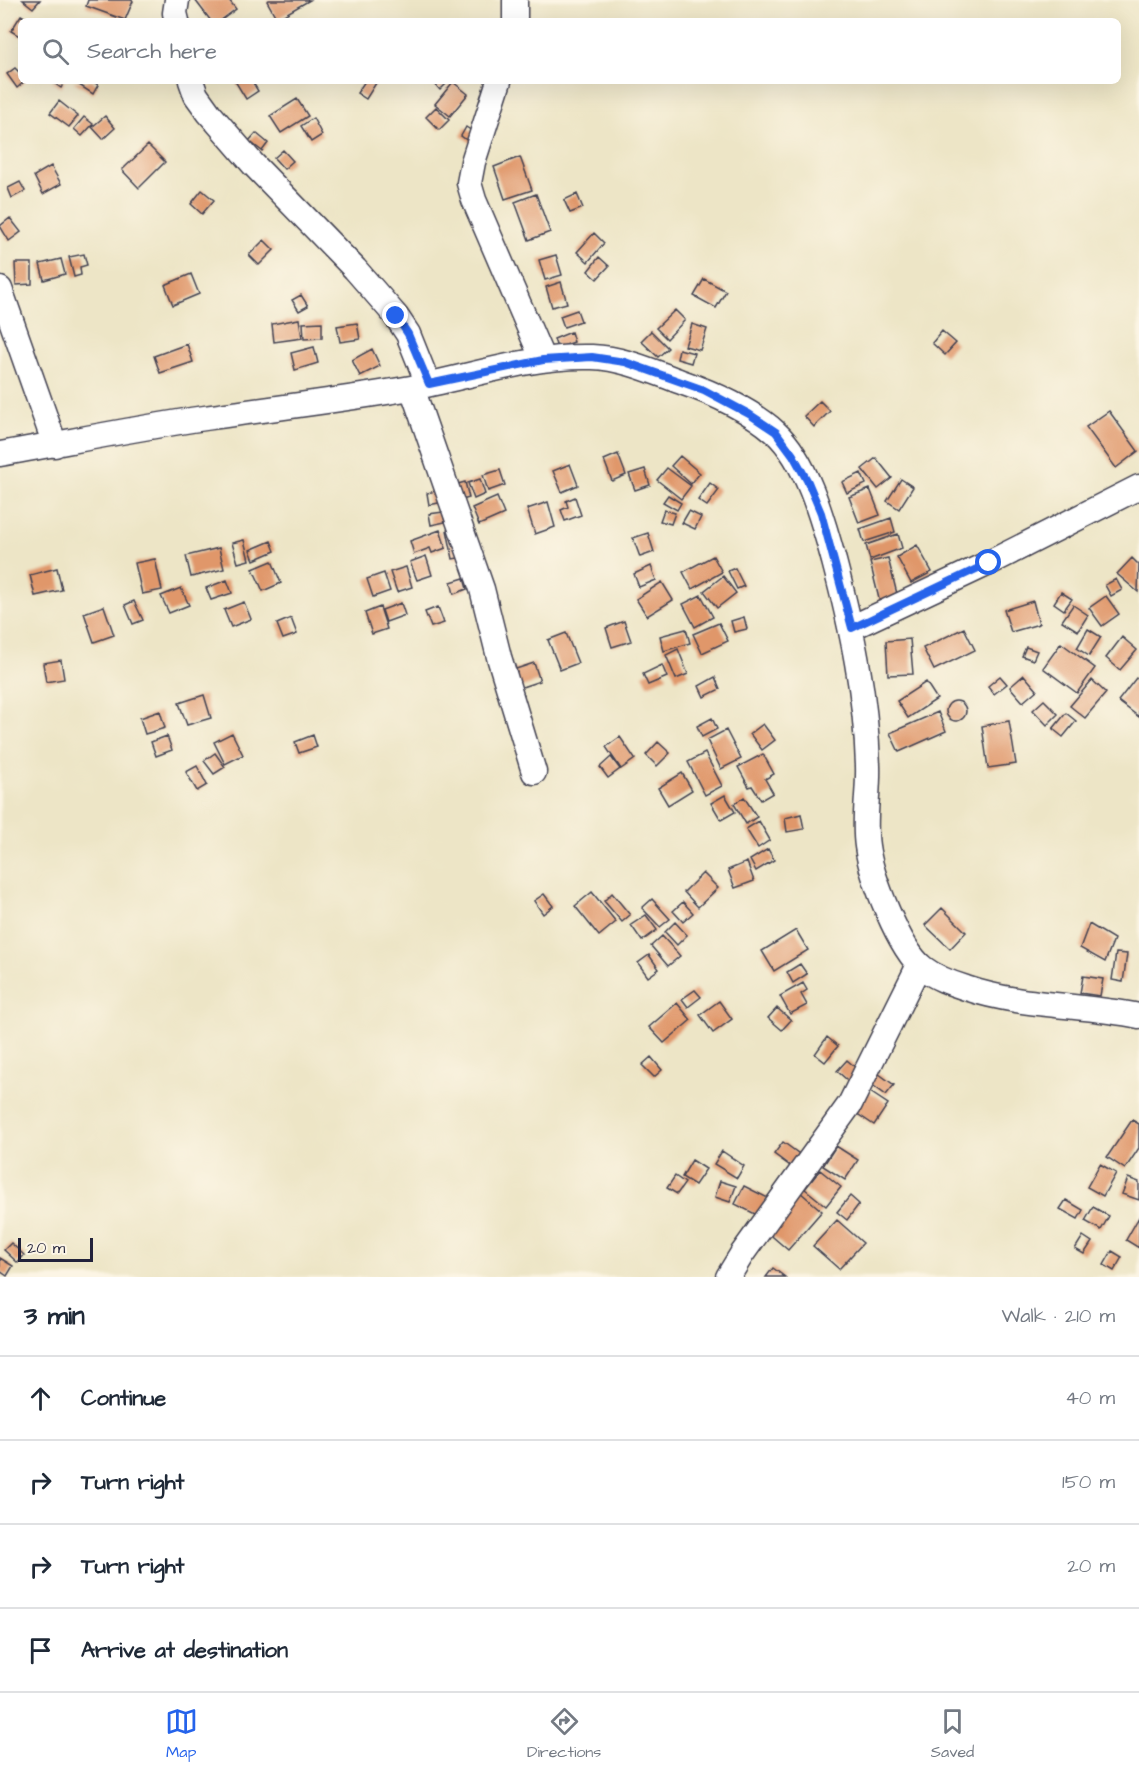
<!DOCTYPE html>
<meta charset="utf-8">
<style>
body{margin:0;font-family:"Architects Daughter",sans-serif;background:#f2f2f3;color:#1f2937}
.scale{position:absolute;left:18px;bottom:15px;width:75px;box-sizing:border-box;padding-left:6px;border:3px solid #22223b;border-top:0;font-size:16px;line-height:21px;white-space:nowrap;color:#22223b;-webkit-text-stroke:4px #fcf5e5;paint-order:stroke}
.stop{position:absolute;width:18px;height:18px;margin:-14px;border:4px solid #2563eb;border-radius:50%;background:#fff}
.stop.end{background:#2563eb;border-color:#fff;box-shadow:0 2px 6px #0008}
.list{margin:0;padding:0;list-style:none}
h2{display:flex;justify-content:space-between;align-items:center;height:78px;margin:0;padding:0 24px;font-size:26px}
h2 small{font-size:20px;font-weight:400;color:#747a83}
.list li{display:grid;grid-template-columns:39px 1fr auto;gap:18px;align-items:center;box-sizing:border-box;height:84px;padding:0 24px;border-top:2px solid #e0e1e3}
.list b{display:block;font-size:22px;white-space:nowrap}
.list em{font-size:20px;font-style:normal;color:#747a83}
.icon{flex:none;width:33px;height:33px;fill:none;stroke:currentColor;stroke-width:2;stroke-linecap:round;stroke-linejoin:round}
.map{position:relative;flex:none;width:1139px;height:1277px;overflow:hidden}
.search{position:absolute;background:#fff;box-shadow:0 6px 24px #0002;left:18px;right:18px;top:18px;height:66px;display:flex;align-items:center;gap:15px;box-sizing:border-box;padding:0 21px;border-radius:9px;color:#747a83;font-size:22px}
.sheet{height:414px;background:#fff}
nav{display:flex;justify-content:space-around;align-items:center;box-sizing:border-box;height:84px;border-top:2px solid #e0e1e3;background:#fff;font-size:16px;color:#747a83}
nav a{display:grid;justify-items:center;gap:3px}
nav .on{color:#2563eb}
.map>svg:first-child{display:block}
.building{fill:#e0976b}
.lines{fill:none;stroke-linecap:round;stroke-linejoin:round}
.street-casing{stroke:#403f50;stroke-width:27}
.street{stroke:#fff;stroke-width:24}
.route{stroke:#2563eb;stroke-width:8}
</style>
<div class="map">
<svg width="1139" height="1277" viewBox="0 0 1139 1277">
<rect width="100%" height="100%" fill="#fcf5e5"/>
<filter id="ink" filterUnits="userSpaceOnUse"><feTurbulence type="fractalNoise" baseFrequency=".0167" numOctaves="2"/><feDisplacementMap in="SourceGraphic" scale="12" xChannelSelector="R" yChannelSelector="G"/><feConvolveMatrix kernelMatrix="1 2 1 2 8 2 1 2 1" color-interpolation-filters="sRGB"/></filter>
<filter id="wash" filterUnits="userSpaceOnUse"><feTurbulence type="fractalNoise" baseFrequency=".008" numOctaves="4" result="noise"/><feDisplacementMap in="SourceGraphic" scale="24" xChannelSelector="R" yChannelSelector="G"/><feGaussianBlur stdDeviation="1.35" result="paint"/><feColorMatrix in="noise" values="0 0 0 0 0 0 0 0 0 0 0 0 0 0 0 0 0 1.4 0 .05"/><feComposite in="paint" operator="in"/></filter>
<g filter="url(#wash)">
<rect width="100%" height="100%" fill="#ede5c6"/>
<g id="blocks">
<!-- building -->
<path class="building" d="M 23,0 L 40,0 L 33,8 Z
M 88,0 L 131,0 L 133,1 L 125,20 L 86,6 Z
M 195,0 L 229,0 L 236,9 L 220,21 L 211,21 Z
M 269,0 L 310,0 L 277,19 L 267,1 Z
M 21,15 L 31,21 L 21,21 L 21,37 L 11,31 Z
M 15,68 L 21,74 L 21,81 L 25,81 L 17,88 L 7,74 Z
M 51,81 L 65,81 L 61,88 Z
M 73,81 L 92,81 L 98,85 L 93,94 Z
M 235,81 L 252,81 L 258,91 L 246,99 Z
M 365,81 L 372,81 L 376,83 L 366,99 L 357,93 Z
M 432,81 L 449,81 L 440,90 Z
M 453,82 L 468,94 L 450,116 L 435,104 Z
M 297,99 L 308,116 L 281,133 L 270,116 Z
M 59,101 L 78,116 L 69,127 L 50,113 Z
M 436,107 L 449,120 L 439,130 L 426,117 Z
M 105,116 L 115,128 L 103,139 L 92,127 Z
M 84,117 L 93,124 L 82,136 L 74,129 Z
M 313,118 L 322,135 L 311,142 L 301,126 Z
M 466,127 L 478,135 L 472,144 L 461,136 Z
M 256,133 L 268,143 L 262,151 L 249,141 Z
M 148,145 L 165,162 L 139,188 L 122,170 Z
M 283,150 L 293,161 L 284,169 L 274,158 Z
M 520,157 L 532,190 L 505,199 L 494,167 Z
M 51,166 L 61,184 L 43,194 L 34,176 Z
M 20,182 L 25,191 L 12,198 L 8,188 Z
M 202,190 L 214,200 L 202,214 L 191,204 Z
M 536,194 L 550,232 L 529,240 L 515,202 Z
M 577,194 L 583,208 L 570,213 L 564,200 Z
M 10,218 L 21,232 L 9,241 L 0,226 Z
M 594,233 L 604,243 L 588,262 L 577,252 Z
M 264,240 L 274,250 L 259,265 L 249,255 Z
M 84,254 L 87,265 L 80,267 L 81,275 L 74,277 L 69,257 Z
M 556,255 L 562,275 L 545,280 L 539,260 Z
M 599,257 L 609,266 L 597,279 L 588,271 Z
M 61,259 L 65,274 L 44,280 L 40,264 Z
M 15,263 L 32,263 L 32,284 L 16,285 Z
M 191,274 L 199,294 L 173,305 L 165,285 Z
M 704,279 L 726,291 L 716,308 L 694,296 Z
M 561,282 L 567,303 L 552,307 L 546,287 Z
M 301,295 L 308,306 L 299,311 L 292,300 Z
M 577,310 L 581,321 L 564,327 L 560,316 Z
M 675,310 L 685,320 L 667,339 L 656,328 Z
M 299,319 L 302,338 L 274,342 L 272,324 Z
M 322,322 L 322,338 L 304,339 L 303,323 Z
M 357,323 L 360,339 L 340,342 L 337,326 Z
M 692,324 L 707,329 L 700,350 L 685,346 Z
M 651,331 L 668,348 L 658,357 L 641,341 Z
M 942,331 L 956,343 L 945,355 L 932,343 Z
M 571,332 L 574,342 L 557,348 L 554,339 Z
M 187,344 L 193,362 L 160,373 L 154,356 Z
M 314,347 L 318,363 L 295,370 L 291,353 Z
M 372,349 L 380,366 L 360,376 L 352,360 Z
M 679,349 L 694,353 L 691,363 L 677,359 Z
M 820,401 L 830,411 L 814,427 L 804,416 Z
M 1109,411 L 1138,451 L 1116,468 L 1086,427 Z
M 618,454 L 626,475 L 612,481 L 604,460 Z
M 680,456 L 700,473 L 691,484 L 671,466 Z
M 876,458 L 892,478 L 878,489 L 862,469 Z
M 570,464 L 578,485 L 562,492 L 553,471 Z
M 667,468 L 691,486 L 681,499 L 657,480 Z
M 645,469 L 650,485 L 635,490 L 629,474 Z
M 500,470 L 505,485 L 488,491 L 483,475 Z
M 861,473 L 866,484 L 847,493 L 842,482 Z
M 480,479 L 485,494 L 474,499 L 468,483 Z
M 901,479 L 913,487 L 899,509 L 887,501 Z
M 465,482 L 469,498 L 455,502 L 451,486 Z
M 710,483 L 719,490 L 707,506 L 698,500 Z
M 870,489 L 880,515 L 859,523 L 849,497 Z
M 440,490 L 443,502 L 429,505 L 427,493 Z
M 668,495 L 681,503 L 677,510 L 663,502 Z
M 497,497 L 504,514 L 479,525 L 472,508 Z
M 575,497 L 581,515 L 565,521 L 561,510 L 568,507 L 566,501 Z
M 548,502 L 555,527 L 535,534 L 527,509 Z
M 664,510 L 675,513 L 671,524 L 660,521 Z
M 689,511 L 701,517 L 695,529 L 682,523 Z
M 443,512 L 445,522 L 431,525 L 429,514 Z
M 891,518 L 895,532 L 864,542 L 860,529 Z
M 459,528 L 464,557 L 453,559 L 447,530 Z
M 440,530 L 446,548 L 432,553 L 430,548 L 414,554 L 410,541 Z
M 648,533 L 654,552 L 640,557 L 633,538 Z
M 898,534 L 902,548 L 870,560 L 866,545 Z
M 244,540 L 249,560 L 238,563 L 232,543 Z
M 271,541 L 275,551 L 254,560 L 250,550 Z
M 917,545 L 932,572 L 911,583 L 897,557 Z
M 219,548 L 224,569 L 191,577 L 186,556 Z
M 426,556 L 432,575 L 417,580 L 410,562 Z
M 713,556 L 722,572 L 692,589 L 683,572 Z
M 888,558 L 898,598 L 880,603 L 870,562 Z
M 1132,558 L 1139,565 L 1138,592 L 1117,574 Z
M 155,559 L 162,590 L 142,594 L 135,563 Z
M 272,561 L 281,583 L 263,591 L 253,569 Z
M 651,566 L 656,580 L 639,587 L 634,574 Z
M 406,567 L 412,587 L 397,592 L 390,572 Z
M 57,568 L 62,590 L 35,596 L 30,575 Z
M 735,568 L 744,586 L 737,589 L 728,571 Z
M 384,573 L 390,591 L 373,597 L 367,579 Z
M 723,576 L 736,593 L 717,608 L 704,591 Z
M 464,578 L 467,589 L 454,594 L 451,582 Z
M 1116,579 L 1122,590 L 1111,596 L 1105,585 Z
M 227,580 L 232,593 L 211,600 L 206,588 Z
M 662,582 L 673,600 L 647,616 L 636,599 Z
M 181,588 L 189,605 L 169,613 L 161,596 Z
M 1061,592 L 1072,599 L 1064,610 L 1054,603 Z
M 701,595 L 713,617 L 695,627 L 683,604 Z
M 1106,596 L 1119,614 L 1102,626 L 1089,608 Z
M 134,601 L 143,620 L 133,624 L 125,605 Z
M 1033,601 L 1039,624 L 1011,632 L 1004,610 Z
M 244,602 L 251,619 L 231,627 L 224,610 Z
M 401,603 L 405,615 L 386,622 L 382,610 Z
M 1073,605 L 1088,615 L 1078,631 L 1062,621 Z
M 104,606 L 114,635 L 94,642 L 84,613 Z
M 380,607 L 387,629 L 372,634 L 365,613 Z
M 438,607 L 444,623 L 431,627 L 425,612 Z
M 744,617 L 747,629 L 734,632 L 731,621 Z
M 291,618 L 297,634 L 283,639 L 277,624 Z
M 624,621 L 631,641 L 612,647 L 606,628 Z
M 719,623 L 728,641 L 702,653 L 693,634 Z
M 964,628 L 975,650 L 934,670 L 923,648 Z
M 686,629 L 690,643 L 664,651 L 660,636 Z
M 1088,629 L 1101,637 L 1089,656 L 1077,648 Z
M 566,633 L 578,663 L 560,670 L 548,640 Z
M 1122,637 L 1137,650 L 1120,670 L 1106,658 Z
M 910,639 L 913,674 L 888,675 L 886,641 Z
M 1061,643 L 1095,668 L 1077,693 L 1043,668 Z
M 1026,647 L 1037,651 L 1033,660 L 1022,656 Z
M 678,649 L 688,674 L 676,679 L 666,655 Z
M 61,660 L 64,679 L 46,682 L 43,663 Z
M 534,663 L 540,681 L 519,688 L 513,670 Z
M 662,665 L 667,677 L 648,685 L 643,674 Z
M 1024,675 L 1037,690 L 1023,702 L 1010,687 Z
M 1000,676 L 1007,684 L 994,694 L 988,686 Z
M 715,677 L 720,689 L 704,697 L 699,686 Z
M 1136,678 L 1139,680 L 1139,717 L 1118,701 Z
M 1092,680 L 1106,693 L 1085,718 L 1070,706 Z
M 926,682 L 937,699 L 908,718 L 897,701 Z
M 204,695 L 211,718 L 187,725 L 179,703 Z
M 1044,700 L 1058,714 L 1047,725 L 1033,710 Z
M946 711a10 10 0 1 1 20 0a10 10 0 1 1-20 0Z
M 160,711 L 165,728 L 145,734 L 140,718 Z
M 938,712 L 946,731 L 899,752 L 890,733 Z
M 1066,713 L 1076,721 L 1063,737 L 1053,729 Z
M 712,718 L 717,729 L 702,737 L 697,726 Z
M 1009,721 L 1016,764 L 988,768 L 982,726 Z
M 763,724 L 775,740 L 762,750 L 750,734 Z
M 726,730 L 741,759 L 721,769 L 707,740 Z
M 232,733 L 243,755 L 225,764 L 214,742 Z
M 313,735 L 317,747 L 299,753 L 295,742 Z
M 167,736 L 172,750 L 156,756 L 151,742 Z
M 620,737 L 635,759 L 621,769 L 606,747 Z
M 658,742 L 670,753 L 657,766 L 646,755 Z
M 215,753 L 225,767 L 214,774 L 204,761 Z
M 705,753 L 722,786 L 705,795 L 688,762 Z
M 763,754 L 774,774 L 765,779 L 773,793 L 761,800 L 752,786 L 749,787 L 738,767 Z
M 611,757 L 620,769 L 608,778 L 600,767 Z
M 197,766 L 207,785 L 197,791 L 186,772 Z
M 682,773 L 692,790 L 668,805 L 658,788 Z
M 725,795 L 735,812 L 721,820 L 711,803 Z
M 744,797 L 757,817 L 746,824 L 734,804 Z
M 801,814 L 804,829 L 787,832 L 785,818 Z
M 759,821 L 770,840 L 758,848 L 746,829 Z
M 768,849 L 774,860 L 756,871 L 750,860 Z
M 747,862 L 754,881 L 735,888 L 728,870 Z
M 703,873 L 718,888 L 698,907 L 684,892 Z
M 592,892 L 616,922 L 599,936 L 575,906 Z
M 612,893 L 630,915 L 622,922 L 604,901 Z
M 544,894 L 553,906 L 543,914 L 534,901 Z
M 652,899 L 670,919 L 660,927 L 642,908 Z
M 683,902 L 693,913 L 683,922 L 673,911 Z
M 942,908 L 966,932 L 950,949 L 925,925 Z
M 646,915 L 657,930 L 642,941 L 631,925 Z
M 675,922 L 687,935 L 677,945 L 665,932 Z
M 1089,924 L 1114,939 L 1105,962 L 1080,948 Z
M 796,930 L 808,950 L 774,971 L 762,951 Z
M 662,936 L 680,956 L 668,966 L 651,946 Z
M 1116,953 L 1127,954 L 1123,982 L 1112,980 Z
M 649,955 L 659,969 L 648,977 L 638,963 Z
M 800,964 L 807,974 L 793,983 L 787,972 Z
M 1083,976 L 1103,979 L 1100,996 L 1080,993 Z
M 803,983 L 807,990 L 801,994 L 807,1005 L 790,1014 L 780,996 Z
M 695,990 L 701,997 L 688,1007 L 682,999 Z
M 719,1001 L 732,1019 L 713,1033 L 700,1015 Z
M 677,1003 L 691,1020 L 664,1043 L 649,1027 Z
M 777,1008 L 791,1020 L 782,1030 L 768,1018 Z
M 827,1037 L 838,1046 L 825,1062 L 815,1054 Z
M 651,1057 L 662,1070 L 654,1077 L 642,1065 Z
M 847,1060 L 864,1075 L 854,1086 L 837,1071 Z
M 875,1071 L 894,1085 L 886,1095 L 867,1081 Z
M 867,1090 L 888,1104 L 874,1125 L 853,1111 Z
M 1132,1120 L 1139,1124 L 1139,1148 L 1125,1169 L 1107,1157 Z
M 783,1142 L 806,1159 L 797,1171 L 774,1154 Z
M 836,1146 L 858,1160 L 845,1180 L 823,1166 Z
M 722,1151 L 744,1166 L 737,1178 L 714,1164 Z
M 692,1160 L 706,1169 L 695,1185 L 682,1177 Z
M 1100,1164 L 1116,1173 L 1103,1196 L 1087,1187 Z
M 820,1170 L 841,1187 L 826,1206 L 805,1189 Z
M 675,1176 L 685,1183 L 677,1194 L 667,1188 Z
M 1128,1178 L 1139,1182 L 1139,1200 L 1122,1194 Z
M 720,1181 L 736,1186 L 730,1202 L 715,1197 Z
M 744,1186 L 768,1198 L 759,1216 L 735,1204 Z
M 800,1192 L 822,1211 L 788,1250 L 766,1231 Z
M 850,1196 L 859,1204 L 847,1220 L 837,1212 Z
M 1066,1200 L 1083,1210 L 1078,1219 L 1060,1209 Z
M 1093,1207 L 1109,1216 L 1101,1230 L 1085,1221 Z
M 1139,1217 L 1139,1248 L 1126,1240 Z
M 837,1220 L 863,1243 L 839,1269 L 813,1246 Z
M 1083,1236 L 1092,1242 L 1084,1254 L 1075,1249 Z
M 11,1243 L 24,1255 L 18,1263 L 4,1250 Z
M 1112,1251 L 1122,1257 L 1114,1271 L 1104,1265 Z
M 0,1258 L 13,1266 L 7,1276 L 0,1271 Z
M 773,1268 L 785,1277 L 766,1277 Z"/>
</g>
</g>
<g filter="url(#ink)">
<use href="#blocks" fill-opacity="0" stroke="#403f50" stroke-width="1.5"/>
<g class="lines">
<defs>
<path id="street" d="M 177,0 L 175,13 L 177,21
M 515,21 L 515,0
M 191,81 L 196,95 L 209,113 L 253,164 L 355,269 L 396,316 L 408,334 L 428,384
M 499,81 L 473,162 L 469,183 L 474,200 L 543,360
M 0,289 L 55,445
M 412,388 L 482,589 L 499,657 L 534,772
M 0,454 C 68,442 136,428 205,418 C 273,408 343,400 411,388 C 470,377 530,355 592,357 C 624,358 654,372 684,383 C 713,393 752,411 775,432 C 807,461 823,521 834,561 C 852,629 866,695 868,766 C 869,792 863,819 867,846 C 871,876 899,949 923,968 C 936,978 950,983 966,988 C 1022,1007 1081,1004 1139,1016
M 851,628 L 989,563 L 1139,487
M 728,1277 L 742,1254 L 850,1104 L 919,965"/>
</defs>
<!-- street casing -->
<use href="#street" class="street-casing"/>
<!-- street -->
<use href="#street" class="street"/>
</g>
</g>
<g class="lines" filter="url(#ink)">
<!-- route -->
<path class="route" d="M 396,316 L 408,334 L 429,384 L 543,360 L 592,357 L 625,362 L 704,390 L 749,414 L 776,432 L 793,455 L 808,482 L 821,513 L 852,628 L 989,563"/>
</g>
</svg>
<div class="scale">20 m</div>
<div class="stop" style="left:989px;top:563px"></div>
<div class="stop end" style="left:396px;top:316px"></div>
<div class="search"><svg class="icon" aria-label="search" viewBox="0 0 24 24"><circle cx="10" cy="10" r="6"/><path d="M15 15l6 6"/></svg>Search here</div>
</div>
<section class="sheet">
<h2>3 min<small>Walk · 210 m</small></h2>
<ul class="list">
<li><svg class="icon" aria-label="ahead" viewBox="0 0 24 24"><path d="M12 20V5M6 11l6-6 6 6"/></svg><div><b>Continue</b></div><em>40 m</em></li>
<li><svg class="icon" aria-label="right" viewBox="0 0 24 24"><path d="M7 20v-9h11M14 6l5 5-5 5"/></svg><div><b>Turn right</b></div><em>150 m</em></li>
<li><svg class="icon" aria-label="right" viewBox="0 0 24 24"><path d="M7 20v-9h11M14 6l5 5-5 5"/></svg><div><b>Turn right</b></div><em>20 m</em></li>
<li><svg class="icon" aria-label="arrive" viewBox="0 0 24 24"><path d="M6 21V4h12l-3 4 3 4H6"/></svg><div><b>Arrive at destination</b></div></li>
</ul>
</section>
<nav>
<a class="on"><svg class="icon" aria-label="map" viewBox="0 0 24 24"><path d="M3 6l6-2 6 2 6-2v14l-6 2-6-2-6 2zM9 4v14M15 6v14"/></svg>Map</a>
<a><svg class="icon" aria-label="directions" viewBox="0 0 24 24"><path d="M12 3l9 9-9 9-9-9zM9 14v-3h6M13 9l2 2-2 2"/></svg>Directions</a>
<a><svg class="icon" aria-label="saved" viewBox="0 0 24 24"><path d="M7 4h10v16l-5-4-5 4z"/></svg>Saved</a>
</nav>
